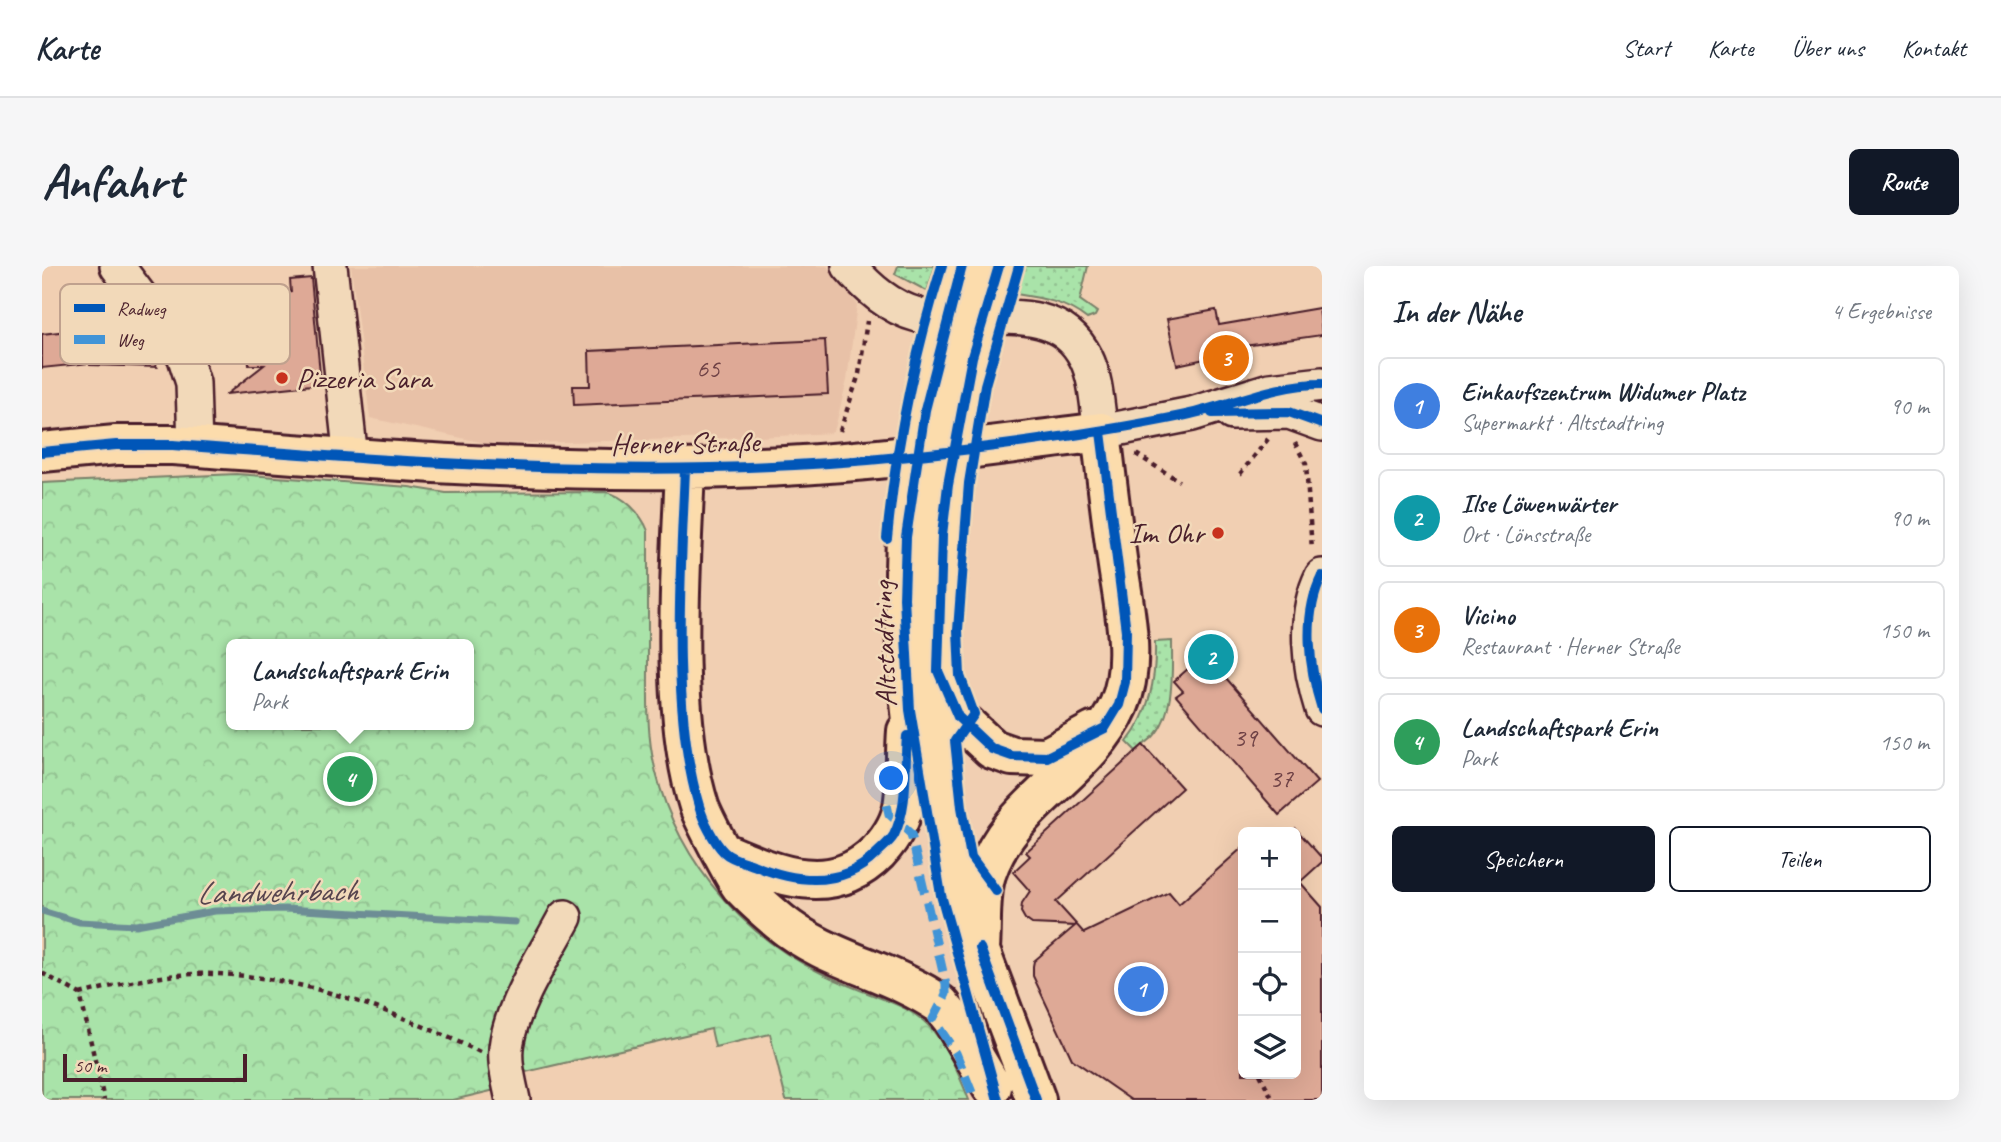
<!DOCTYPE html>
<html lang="de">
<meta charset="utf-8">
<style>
body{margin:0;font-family:Caveat,sans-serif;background:#f6f6f7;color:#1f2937}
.controls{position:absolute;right:21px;bottom:21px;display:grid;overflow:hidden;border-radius:10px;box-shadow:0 7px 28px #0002}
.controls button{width:63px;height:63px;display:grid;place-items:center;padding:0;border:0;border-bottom:2px solid #e0e1e3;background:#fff;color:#1f2937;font:35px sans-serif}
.scale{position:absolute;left:21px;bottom:18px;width:184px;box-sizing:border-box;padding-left:7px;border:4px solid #4a1f2b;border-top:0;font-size:19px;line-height:24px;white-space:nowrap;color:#4a1f2b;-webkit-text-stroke:5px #f2d9b9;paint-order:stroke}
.you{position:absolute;left:850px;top:513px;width:24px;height:24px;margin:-18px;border:5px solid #fff;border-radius:50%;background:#1a73e8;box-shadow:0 0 0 10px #1a73e833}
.badge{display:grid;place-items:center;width:46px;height:46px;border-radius:50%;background:#111827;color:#fff;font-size:23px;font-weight:700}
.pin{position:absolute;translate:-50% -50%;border:4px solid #fff;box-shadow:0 2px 7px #0006}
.popup{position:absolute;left:184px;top:373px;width:248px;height:91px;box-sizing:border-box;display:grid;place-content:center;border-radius:10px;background:#fff;filter:drop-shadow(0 2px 5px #0005);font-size:23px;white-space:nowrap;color:#747a83}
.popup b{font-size:26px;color:#1f2937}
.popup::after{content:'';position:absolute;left:50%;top:100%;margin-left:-14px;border:14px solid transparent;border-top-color:#fff}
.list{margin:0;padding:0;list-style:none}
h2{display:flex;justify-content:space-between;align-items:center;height:91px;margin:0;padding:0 28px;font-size:30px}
h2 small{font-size:23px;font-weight:400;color:#747a83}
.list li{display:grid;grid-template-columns:46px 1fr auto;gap:21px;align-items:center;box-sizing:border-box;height:98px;margin:0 14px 14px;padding:0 14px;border:2px solid #e0e1e3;border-radius:10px}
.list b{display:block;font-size:26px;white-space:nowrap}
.list p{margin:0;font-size:23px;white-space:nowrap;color:#747a83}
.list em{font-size:23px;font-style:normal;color:#747a83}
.actions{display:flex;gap:14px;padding:21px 28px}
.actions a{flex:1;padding:16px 0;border:2px solid #111827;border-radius:10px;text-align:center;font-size:24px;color:#111827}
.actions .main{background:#111827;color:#fff}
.icon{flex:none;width:38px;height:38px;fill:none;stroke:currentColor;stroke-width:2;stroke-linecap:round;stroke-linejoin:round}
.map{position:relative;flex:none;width:1280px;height:834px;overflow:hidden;border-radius:10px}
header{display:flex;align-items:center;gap:42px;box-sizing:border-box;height:98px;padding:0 35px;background:#fff;border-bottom:2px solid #e0e1e3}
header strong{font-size:33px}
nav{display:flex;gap:38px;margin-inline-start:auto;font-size:24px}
.intro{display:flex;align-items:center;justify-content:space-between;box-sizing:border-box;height:168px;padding:0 42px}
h1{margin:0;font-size:49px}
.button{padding:18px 32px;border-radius:10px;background:#111827;color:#fff;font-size:24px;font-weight:700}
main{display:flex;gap:42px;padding:0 42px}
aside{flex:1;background:#fff;border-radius:10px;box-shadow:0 7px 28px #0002}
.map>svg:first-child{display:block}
.built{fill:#e8c1a7}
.grass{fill:url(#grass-dots);stroke:#7a816a;stroke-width:2}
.park{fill:url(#park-crowns);stroke:#7a816a;stroke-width:2;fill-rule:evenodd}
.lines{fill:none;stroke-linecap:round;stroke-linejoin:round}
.stream{stroke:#6d8d95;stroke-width:7}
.building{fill:#dea996;stroke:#4a1f2b;stroke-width:2}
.minor-casing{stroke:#4a1f2b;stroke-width:38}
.major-casing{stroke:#4a1f2b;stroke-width:44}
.path{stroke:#4a1f2b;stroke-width:4.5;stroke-dasharray:5 5;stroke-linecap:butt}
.minor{stroke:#f2d9b9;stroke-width:33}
.major{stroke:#fcdcac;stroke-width:38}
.major-bridge-casing{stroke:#4a1f2b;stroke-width:44;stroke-linecap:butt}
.major-bridge{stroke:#fcdcac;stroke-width:38}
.quiet{stroke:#4194d7;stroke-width:9;stroke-dasharray:18 9;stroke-linecap:butt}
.cycleway-casing{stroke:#f2d9b9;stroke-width:15}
.cycleway{stroke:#0057b8;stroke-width:10}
.poi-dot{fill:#c8321e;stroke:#f2d9b9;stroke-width:2.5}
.labels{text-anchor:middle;stroke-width:5;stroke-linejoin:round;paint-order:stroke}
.number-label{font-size:26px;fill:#6f4246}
.poi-label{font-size:30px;fill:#4a1f2b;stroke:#f2d9b9;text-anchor:start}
.street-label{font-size:30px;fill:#4a1f2b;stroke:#f2d9b9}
.water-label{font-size:32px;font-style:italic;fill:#56444e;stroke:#f2d9b9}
.key{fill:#f2d9b9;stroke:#c0a18e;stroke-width:2}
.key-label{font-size:19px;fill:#4a1f2b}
</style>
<header>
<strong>Karte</strong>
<nav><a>Start</a><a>Karte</a><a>Über uns</a><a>Kontakt</a></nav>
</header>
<div class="intro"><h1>Anfahrt</h1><a class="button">Route</a></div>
<main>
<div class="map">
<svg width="1280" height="834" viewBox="0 0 1280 834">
<defs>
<pattern id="grass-dots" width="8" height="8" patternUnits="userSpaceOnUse" patternTransform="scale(1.75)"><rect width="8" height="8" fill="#a9e3a9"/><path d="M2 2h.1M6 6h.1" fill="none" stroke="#93c292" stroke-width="1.8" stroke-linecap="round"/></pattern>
<pattern id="park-crowns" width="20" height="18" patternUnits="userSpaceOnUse" patternTransform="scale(1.75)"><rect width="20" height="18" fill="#a9e3a9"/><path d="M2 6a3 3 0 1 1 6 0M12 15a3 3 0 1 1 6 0" fill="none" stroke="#93c292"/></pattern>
</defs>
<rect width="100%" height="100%" fill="#f1cfb2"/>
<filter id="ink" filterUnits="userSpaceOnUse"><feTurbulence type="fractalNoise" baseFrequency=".0143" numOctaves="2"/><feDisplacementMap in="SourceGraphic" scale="14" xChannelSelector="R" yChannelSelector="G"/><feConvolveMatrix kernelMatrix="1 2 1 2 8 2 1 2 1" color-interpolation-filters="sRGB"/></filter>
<g filter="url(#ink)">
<!-- built -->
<path class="built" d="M 309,0 L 785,0 L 815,38 L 805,114 L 793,162 L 789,167 L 718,171 L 447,178 L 328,152 Z"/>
<!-- grass -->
<path class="grass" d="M 856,0 L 893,0 L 885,25 L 853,8 Z
M 983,0 L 1046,0 L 1038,34 L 1055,46 L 1053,50 L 1045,53 C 1024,36 1000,32 974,28 Z
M 1130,375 C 1130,405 1133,447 1111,471 C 1106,476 1099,480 1094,485 L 1085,476 C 1108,447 1114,413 1113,376 Z"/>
<!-- park -->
<path class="park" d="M 194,208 L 367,221 L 404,227 L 564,226 C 582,230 599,247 606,265 C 606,309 606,353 606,398 C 606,427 605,459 610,488 C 627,582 693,666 779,707 C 868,750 887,729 927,834 L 744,834 L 728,768 L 673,781 L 669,763 L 475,808 L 453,824 L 411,834 L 0,834 L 0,217 ZM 189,378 L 427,378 L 427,459 L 189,459 Z"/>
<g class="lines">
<!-- stream -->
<path class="stream" d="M 0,645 L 37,656 L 94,659 L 173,645 L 243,643 L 473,656"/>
</g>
<!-- building -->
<path class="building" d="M 269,12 L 279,118 L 185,128 L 222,99 L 207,99 L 201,31 L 249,26 L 248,14 Z
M 1277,42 L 1280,69 L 1195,81 L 1187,98 L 1172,91 L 1135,99 L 1125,53 L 1174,44 L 1177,59 Z
M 75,48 L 115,101 L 48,99 L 48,97 L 0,102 L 0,68 L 43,63 L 43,59 Z
M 783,74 L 786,128 L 532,139 L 531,120 L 548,120 L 547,85 Z
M 1163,388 L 1275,516 L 1237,549 L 1134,430 L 1141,425 L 1132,415 Z
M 1101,479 L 1140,522 L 1014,636 L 1042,667 L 1127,626 L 1137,638 L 1201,581 L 1201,808 L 1254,808 L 1254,563 L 1280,592 L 1280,596 L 1258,616 L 1280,641 L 1280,834 L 1089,834 L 1030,793 L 991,710 L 991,700 L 992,695 L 1033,660 L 990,658 L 983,653 L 979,646 L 980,637 L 988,625 L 971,606 L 988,590 L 984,586 Z"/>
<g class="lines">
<defs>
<path id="minor" d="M 75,0 L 142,89 L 151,117 L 153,181
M 288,0 L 309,193
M 807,0 C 826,22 847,41 876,49 C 931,63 1012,27 1044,92 C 1055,114 1055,143 1059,166 L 1150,148 L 1228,124 L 1280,118
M 1190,147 L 1247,146 L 1280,158
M 1280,310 C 1260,350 1267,402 1280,443
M 471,834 C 467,815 461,794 465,775 C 473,732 503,689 523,651"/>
<path id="major" d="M 0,186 L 74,179 L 131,179 C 326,194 521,209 717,201 C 832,197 945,180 1059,166 C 1064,208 1069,250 1075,293 C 1081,338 1096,395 1077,439 C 1045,510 968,535 944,608 C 937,631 940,658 938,682
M 643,203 C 639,304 627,445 657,540 C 661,552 692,611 699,620 C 710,632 725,645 738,656 C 784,694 849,704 898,738 L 910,753 L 950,821
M 900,269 L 895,448 L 899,524 L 923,645 L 994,834
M 864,271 C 861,346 863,421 876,495
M 899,412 L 916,451 L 950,483 L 970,490 L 1005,491 L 1051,466
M 683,587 C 735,609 790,633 836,586 C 850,571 860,555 862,534 C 865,512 863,488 865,465"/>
</defs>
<!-- minor casing -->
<use href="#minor" class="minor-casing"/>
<!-- major casing -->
<use href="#major" class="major-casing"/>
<!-- path -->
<path class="path" d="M 798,165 L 817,108 L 825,55
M 1253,177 L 1264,198 L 1270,284
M 1094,188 L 1137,215
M 1198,208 L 1226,173
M 0,707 L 38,728 L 62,834
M 38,728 C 81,717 129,706 174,708 C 266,711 356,747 438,786
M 1198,765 L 1201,773
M 1218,808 L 1231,834"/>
<!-- minor -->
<use href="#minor" class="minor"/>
<!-- major -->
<use href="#major" class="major"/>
<defs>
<path id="major-bridge" d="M 900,269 C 912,177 927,87 957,0
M 864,271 L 883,144 L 920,0"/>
</defs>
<!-- major-bridge casing -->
<use href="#major-bridge" class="major-bridge-casing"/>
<!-- major-bridge -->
<use href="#major-bridge" class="major-bridge"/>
<!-- quiet -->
<path class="quiet" d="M 845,539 L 847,548 L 869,568 L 904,719 L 904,728 L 891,753 L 914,787 L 933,834"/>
<defs>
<path id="cycleway" d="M 920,0 L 883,144 L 864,271 L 862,332 L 868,444 L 899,629 L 956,834
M 957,0 L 930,91 L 906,219 L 900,269 L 896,405 L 916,451 L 950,483 L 970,490 L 1005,491 L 1063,462 L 1077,439 L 1083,416 L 1084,365 L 1059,166
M 1170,147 L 1247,146 L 1280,158
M 0,186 L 74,179 L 131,179 C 376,197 622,216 868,190 C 961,180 1053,168 1144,149 C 1190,139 1232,118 1280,118
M 643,203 C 639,304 628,443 657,540 C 661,554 672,576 682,586 C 689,593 703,596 711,599 C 752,616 799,623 834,588 C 840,582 848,576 852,569 C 867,538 862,503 865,470
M 845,272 C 854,179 872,89 900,0
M 1280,310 C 1260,350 1267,402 1280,443
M 954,625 L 929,591 L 920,541 L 913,475 L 932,448 L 918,410 L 916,364 L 927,217 L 943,119 L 977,0
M 938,682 L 994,834"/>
</defs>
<!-- cycleway casing -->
<use href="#cycleway" class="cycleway-casing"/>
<!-- cycleway -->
<use href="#cycleway" class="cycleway"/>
</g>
</g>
<!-- markers -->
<g class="poi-dot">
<circle cx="240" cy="112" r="7"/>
<circle cx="1176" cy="267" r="7"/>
</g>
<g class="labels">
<!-- number labels -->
<g class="number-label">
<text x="666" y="111">65</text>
<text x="1203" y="480">39</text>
<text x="1239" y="521">37</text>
</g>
<!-- poi labels -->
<g class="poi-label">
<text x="254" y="122">Pizzeria Sara</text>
<text x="1162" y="277" text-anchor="end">Im Ohr</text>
</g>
<!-- street labels -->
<g class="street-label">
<text transform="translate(643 177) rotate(-1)" y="10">Herner Straße</text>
<text transform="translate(842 378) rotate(-92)" y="10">Altstadtring</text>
</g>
<!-- water labels -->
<g class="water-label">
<text transform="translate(235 625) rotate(-1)" y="11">Landwehrbach</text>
</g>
</g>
<!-- legend -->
<rect x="18" y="18" width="230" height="80" rx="10" class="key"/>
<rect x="32" y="38" width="31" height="8" fill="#0057b8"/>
<rect x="32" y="69" width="31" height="9" fill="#4194d7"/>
<g class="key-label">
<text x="75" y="49">Radweg</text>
<text x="75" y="80">Weg</text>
</g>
</svg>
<div class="controls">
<button>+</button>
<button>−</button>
<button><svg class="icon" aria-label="locate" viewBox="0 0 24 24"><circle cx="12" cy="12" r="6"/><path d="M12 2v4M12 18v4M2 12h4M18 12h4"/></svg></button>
<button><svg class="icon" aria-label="layers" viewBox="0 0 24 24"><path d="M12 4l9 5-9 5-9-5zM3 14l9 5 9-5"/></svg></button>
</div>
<div class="scale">50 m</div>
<div class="you"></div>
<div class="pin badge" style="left:1099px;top:723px;background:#3f7fe0">1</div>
<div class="pin badge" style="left:1169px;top:391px;background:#0f9aa8">2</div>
<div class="pin badge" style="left:1184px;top:92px;background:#e8710a">3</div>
<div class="pin badge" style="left:308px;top:513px;background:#2e9e5b">4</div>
<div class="popup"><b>Landschaftspark Erin</b>Park</div>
</div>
<aside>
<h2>In der Nähe<small>4 Ergebnisse</small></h2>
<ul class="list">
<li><span class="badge" style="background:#3f7fe0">1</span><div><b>Einkaufszentrum Widumer Platz</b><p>Supermarkt · Altstadtring</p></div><em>90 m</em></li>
<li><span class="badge" style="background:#0f9aa8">2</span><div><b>Ilse Löwenwärter</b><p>Ort · Lönsstraße</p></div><em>90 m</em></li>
<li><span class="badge" style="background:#e8710a">3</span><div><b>Vicino</b><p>Restaurant · Herner Straße</p></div><em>150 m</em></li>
<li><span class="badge" style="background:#2e9e5b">4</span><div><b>Landschaftspark Erin</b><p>Park</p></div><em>150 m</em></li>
</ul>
<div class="actions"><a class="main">Speichern</a><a>Teilen</a></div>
</aside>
</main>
